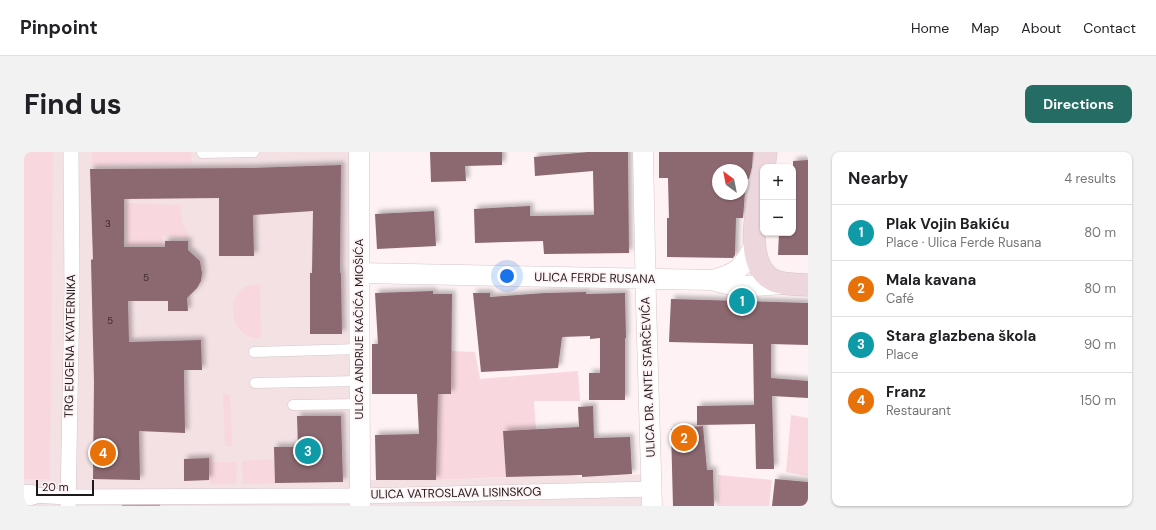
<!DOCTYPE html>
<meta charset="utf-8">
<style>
body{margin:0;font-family:"DM Sans",sans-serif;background:#f2f2f2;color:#202124}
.controls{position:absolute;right:12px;top:12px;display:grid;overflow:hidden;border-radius:8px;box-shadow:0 1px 3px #0004}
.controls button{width:36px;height:36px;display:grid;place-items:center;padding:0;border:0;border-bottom:1px solid #e0e0e0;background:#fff;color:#202124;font:20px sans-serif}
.compass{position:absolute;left:688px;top:12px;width:36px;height:36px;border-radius:50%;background:#fff;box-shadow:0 1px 3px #0004;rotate:328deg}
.scale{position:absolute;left:12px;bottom:10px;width:58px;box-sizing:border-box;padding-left:4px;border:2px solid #1e191a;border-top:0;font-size:11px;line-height:14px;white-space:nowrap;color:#1e191a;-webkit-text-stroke:3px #fef2f4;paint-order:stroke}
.you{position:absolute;left:483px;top:124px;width:14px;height:14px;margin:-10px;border:3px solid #fff;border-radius:50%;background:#1a73e8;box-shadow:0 0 0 6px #1a73e833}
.badge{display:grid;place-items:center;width:26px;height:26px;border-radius:50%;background:#256d64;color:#fff;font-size:13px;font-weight:700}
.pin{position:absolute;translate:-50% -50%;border:2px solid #fff;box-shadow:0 1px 4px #0006}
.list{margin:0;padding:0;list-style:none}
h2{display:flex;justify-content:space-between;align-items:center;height:52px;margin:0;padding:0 16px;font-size:17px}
h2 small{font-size:13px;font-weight:400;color:#757577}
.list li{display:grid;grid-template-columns:26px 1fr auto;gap:12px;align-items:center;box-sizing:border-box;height:56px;padding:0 16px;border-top:1px solid #e0e0e0}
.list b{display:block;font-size:15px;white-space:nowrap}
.list p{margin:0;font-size:13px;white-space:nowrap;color:#757577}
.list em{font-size:13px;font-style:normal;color:#757577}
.map{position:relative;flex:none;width:784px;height:354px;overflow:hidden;border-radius:8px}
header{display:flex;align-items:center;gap:24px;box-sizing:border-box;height:56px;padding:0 20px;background:#fff;border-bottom:1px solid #e0e0e0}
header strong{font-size:19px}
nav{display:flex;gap:22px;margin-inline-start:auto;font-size:14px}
.intro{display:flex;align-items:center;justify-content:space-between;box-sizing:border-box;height:96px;padding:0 24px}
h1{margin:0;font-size:28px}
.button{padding:10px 18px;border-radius:8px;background:#256d64;color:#fff;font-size:14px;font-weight:700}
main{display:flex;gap:24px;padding:0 24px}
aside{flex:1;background:#fff;border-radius:8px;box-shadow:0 1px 3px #0004}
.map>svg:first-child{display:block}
.built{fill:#f3e1e4}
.green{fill:#f8d7de}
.water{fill:#c59ca5}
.building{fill:#8c676f;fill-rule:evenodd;filter:url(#shadow)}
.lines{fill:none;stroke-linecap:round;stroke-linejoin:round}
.service-casing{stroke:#d5c6c9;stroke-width:11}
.pedestrian-casing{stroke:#d5c6c9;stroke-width:16}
.minor-casing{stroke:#d5c6c9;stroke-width:21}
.secondary-casing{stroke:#d5c6c9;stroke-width:23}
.service{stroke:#fff;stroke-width:10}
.pedestrian{stroke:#fff;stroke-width:15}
.minor{stroke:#fff;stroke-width:20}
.secondary{stroke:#edd6dc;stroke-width:22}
.labels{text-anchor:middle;stroke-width:3.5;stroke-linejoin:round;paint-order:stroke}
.number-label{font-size:10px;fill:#3a2c2f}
.street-label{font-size:12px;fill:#1e191a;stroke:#fef2f4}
</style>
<header>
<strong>Pinpoint</strong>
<nav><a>Home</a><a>Map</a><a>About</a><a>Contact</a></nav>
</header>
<div class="intro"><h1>Find us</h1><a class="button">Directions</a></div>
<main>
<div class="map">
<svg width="784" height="354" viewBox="0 0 784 354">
<defs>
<filter id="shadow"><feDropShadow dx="3.5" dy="-3.5" stdDeviation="2" flood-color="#0004"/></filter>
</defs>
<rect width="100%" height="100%" fill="#fef2f4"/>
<!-- built -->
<path class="built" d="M 0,0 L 335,0 L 336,328 L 412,328 L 546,323 L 558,325 L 627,322 L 628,354 L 0,354 Z"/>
<!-- green -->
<path class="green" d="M 0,0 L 29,0 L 26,327 L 0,327 Z
M 68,0 L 167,0 L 168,11 L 68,13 Z
M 102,51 L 156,53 L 158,71 L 164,81 L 164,87 L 138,83 L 139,93 L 103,94 Z
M 234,132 L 236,133 L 237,183 L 234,186 C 209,186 199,149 221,135 C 225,133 230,133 234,132 Z
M 427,199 L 451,200 L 456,227 L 554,219 L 556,249 L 510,249 L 512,278 L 479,280 L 482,325 L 412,328 L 414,242 L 427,242 Z
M 199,242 L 206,242 L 208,294 L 201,294 Z
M 767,263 L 784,266 L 784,324 L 762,320 Z
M 250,307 L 251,331 L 219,332 L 218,309 Z
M 185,310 L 213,310 L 212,332 L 186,332 Z
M 694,323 L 748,328 L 745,354 L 693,354 Z"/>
<!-- water -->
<path class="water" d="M 98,346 L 137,347 L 136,354 L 98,354 Z"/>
<!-- building -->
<path class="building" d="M 406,0 L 478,0 L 478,13 L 441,14 L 442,29 L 407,30 Z
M 564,0 L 604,0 L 605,101 L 520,102 L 519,89 L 451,91 L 450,57 L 506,54 L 506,64 L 570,63 L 569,19 L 511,24 L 510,5 Z
M 635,0 L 729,0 L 728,15 L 725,27 L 722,27 L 719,66 L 712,66 L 711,103 L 709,106 L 643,105 L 643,66 L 645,66 L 644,26 L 635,26 ZM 694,18 L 718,18 L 718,42 L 694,42 Z
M 784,8 L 784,103 L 754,103 L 755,81 L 769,81 L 769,9 Z
M 317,13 L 316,121 L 317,121 L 318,182 L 286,182 L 286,121 L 288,121 L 289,59 L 229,63 L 230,104 L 195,104 L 195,46 L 100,47 L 100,95 L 141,95 L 141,89 L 164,89 L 164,98 L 176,109 L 178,121 L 177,129 L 173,136 L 163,146 L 164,159 L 144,159 L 144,149 L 104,149 L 105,190 L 177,188 L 178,218 L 160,218 L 161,281 L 115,279 L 116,328 L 69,327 L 70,230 L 67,108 L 69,107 L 66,17 L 226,16 Z
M 410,59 L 412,94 L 353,97 L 351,62 Z
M 409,139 L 409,142 L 428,142 L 427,242 L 414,242 L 412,328 L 352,328 L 351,283 L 395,282 L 393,242 L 348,242 L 348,192 L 354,192 L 351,141 Z
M 562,140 L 562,142 L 601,141 L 602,186 L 601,186 L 601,248 L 565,248 L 565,221 L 576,221 L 576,186 L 566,187 L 566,184 L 538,185 L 534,216 L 457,220 L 449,141 L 466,141 L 466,145 L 521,141 Z
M 647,147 L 784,151 L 784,193 L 747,192 L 747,226 L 784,229 L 784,246 L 748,244 L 750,317 L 732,317 L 731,272 L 673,273 L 673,254 L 730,253 L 729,192 L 645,190 Z
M 569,254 L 570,286 L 606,285 L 608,322 L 558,325 L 558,323 L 482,325 L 479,279 L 555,275 L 554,255 Z
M 273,264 L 317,264 L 319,330 L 251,331 L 250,295 L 274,295 Z
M 679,274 L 683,318 L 689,318 L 690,354 L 649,354 L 647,277 Z
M 185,306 L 185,328 L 160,329 L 160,307 Z
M 751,327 L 784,330 L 784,354 L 748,354 Z"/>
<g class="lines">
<defs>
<path id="service" d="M 178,1 L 230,0
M 230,200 L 336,197
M 231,231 L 336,229
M 269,253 L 336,252"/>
<path id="pedestrian" d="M 8,343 L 44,345 L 335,344 L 628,337
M 44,354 L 48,138 L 47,0"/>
<path id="minor" d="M 335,0 L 336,354
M 619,0 L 622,151 L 628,354
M 335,121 L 688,128 C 712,122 720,116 730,93
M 688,128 C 712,136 735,134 760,132
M 0,343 L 8,343"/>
<path id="secondary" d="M 740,15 L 742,0
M 739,20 C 735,48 716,114 751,129 C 761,133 773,132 784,133"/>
</defs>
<!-- service casing -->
<use href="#service" class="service-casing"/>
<!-- pedestrian casing -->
<use href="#pedestrian" class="pedestrian-casing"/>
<!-- minor casing -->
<use href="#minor" class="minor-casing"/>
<!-- secondary casing -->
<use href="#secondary" class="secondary-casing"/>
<!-- service -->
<use href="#service" class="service"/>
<!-- pedestrian -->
<use href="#pedestrian" class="pedestrian"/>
<!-- minor -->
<use href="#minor" class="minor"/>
<!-- secondary -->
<use href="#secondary" class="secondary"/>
</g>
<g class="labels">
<!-- number labels -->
<g class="number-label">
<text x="84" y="75">3</text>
<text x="122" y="129">5</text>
<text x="86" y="172">5</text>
</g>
<!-- street labels -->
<g class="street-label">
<text transform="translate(571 126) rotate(1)" y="4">ULICA FERDE RUSANA</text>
<text transform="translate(335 177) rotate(-90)" y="4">ULICA ANDRIJE KAČIĆA MIOŠIĆA</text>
<text transform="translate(46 194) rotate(-89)" y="4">TRG EUGENA KVATERNIKA</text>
<text transform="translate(624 225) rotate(-92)" y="4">ULICA DR. ANTE STARČEVIĆA</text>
<text transform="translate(432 341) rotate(-1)" y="4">ULICA VATROSLAVA LISINSKOG</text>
</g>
</g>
</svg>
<div class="controls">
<button>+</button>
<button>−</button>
</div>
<svg class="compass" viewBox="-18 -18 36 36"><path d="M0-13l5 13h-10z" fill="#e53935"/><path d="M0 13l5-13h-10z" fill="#757577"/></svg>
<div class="scale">20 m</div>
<div class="you"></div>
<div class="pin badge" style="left:718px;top:149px;background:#0f9aa8">1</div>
<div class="pin badge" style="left:660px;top:286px;background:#e8710a">2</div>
<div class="pin badge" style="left:284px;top:299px;background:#0f9aa8">3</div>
<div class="pin badge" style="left:79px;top:301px;background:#e8710a">4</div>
</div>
<aside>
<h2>Nearby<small>4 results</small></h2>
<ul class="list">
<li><span class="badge" style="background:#0f9aa8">1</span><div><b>Plak Vojin Bakiću</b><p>Place · Ulica Ferde Rusana</p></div><em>80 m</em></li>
<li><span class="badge" style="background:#e8710a">2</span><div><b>Mala kavana</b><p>Café</p></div><em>80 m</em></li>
<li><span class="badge" style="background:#0f9aa8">3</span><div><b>Stara glazbena škola</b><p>Place</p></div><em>90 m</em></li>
<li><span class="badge" style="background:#e8710a">4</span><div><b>Franz</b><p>Restaurant</p></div><em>150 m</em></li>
</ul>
</aside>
</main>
